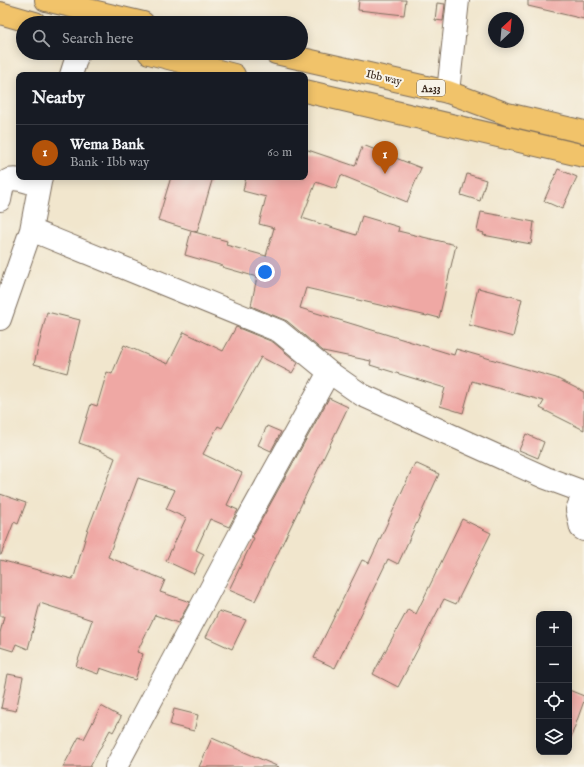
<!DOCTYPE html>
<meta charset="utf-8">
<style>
body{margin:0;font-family:"IM FELL English",serif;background:#20242c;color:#f1f3f6}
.controls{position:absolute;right:12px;bottom:12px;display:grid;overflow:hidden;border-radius:8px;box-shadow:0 2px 10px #0003}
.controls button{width:36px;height:36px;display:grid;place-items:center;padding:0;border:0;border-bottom:1px solid #363941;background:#171b24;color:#f1f3f6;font:20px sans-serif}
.compass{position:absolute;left:488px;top:12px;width:36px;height:36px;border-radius:50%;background:#171b24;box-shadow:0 2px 10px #0003;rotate:26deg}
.you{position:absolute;left:265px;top:272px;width:14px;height:14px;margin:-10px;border:3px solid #fff;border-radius:50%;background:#1a73e8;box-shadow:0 0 0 6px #1a73e833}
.badge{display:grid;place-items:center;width:26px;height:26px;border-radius:50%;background:#b45309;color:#fff;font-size:13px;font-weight:700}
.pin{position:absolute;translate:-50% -33px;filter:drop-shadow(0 1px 2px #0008)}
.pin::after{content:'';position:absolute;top:21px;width:14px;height:12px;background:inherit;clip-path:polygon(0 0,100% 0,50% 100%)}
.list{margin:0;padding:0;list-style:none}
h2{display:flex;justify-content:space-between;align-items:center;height:52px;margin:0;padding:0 16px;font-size:17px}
h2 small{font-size:13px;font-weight:400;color:#9ea1a6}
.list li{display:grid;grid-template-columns:26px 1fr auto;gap:12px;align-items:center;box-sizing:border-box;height:56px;padding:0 16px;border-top:1px solid #363941}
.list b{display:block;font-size:15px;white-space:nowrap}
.list p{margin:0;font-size:13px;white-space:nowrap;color:#9ea1a6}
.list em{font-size:13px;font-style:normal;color:#9ea1a6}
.icon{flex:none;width:22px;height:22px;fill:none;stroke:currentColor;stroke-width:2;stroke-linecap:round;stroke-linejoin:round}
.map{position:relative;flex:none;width:584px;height:767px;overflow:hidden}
.search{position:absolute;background:#171b24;box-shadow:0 2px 10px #0003;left:16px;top:16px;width:292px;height:44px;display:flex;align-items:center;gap:10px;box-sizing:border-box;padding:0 14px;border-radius:22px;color:#9ea1a6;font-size:15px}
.panel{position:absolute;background:#171b24;box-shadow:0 2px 10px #0003;left:16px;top:72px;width:292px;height:108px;border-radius:8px}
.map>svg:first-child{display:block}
.building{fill:#efa8a4}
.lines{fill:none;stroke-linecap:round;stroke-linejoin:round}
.minor-casing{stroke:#7b6c5b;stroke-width:24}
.highway-casing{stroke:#7b6c5b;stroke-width:24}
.minor{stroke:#fff;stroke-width:22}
.highway{stroke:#f1c36a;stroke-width:22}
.labels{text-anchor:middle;stroke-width:4;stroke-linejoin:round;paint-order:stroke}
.shield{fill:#f7f3e8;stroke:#73665b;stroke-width:1}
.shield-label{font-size:10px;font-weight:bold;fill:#3b2a1e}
.street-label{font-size:11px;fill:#3b2a1e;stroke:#f7f3e8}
</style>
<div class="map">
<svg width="584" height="767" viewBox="0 0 584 767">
<rect width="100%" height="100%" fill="#f7f3e8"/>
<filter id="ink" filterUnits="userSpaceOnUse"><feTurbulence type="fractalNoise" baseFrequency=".025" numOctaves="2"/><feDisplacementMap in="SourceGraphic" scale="8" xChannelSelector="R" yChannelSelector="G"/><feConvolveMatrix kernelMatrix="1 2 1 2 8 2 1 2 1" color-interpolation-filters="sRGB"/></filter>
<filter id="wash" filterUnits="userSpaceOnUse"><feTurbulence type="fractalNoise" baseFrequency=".012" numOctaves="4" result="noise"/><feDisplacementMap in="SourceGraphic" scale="16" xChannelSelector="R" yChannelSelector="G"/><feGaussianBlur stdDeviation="0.9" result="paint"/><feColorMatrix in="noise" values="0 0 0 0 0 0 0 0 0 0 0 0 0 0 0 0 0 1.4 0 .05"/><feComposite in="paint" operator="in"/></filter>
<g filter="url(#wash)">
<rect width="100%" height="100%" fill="#f1e6cd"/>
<g id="blocks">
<!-- building -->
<path class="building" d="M 359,0 L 406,0 L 404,15 L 358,10 Z
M 528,0 L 584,0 L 584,19 L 528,6 Z
M 437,3 L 445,4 L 443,21 L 435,20 Z
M 363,145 L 421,168 L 407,202 L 341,175 L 336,189 L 316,182 L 302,218 L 356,235 L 362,216 L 399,227 L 398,231 L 456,245 L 439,318 L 428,315 L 427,316 L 306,288 L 300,308 L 454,355 L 456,349 L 556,378 L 584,392 L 584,430 L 540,408 L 544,401 L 472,381 L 463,413 L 440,406 L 445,388 L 370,365 L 371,361 L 323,351 L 287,321 L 251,306 L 257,277 L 222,267 L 223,266 L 185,255 L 191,231 L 227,241 L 226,245 L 266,256 L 274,228 L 259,224 L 266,197 L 243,191 L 246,177 L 305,177 L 305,149 L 355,166 Z
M 558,169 L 577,177 L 562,209 L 544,201 Z
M 467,174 L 486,180 L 480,201 L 461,195 Z
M 171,177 L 213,177 L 197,232 L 158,220 Z
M 481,212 L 534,222 L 531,244 L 483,235 L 484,233 L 477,231 Z
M 478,288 L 522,299 L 513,337 L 469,325 Z
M 47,312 L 80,320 L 67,373 L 34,364 Z
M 236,327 L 273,342 L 298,363 L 292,373 L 261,357 L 222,428 L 218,426 L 203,454 L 242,473 L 227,505 L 238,510 L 229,527 L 210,519 L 196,550 L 204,554 L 194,574 L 166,561 L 186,518 L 166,509 L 175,490 L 138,478 L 108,557 L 165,580 L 160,592 L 190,602 L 178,623 L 155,615 L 137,652 L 143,654 L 135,680 L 100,668 L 98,674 L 76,666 L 92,620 L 40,603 L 28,649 L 16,644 L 13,651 L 0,647 L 0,633 L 4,616 L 0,616 L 0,560 L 72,579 L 73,577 L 74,577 L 87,532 L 115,458 L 99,450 L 79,443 L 91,404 L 97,406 L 107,372 L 112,374 L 124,345 L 168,364 L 184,332 L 223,351 Z
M 329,398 L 348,407 L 255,601 L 229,590 L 254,538 L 252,537 Z
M 267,426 L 281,432 L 271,451 L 258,445 Z
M 526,434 L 544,442 L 538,458 L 519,450 Z
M 415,463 L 439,474 L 398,564 L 388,559 L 335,668 L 314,658 L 362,560 L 369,563 Z
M 0,494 L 26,503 L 18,524 L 14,522 L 1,555 L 0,555 Z
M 462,519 L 491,533 L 456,604 L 444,599 L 398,687 L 373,674 L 408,609 L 416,614 Z
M 219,611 L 246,620 L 232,649 L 206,637 Z
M 8,674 L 23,677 L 16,711 L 1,708 Z
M 569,690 L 584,696 L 584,701 L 571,737 L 569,737 Z
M 101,706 L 121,717 L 113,732 L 110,730 L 90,767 L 63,767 L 79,737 L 84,739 Z
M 174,709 L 198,715 L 194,731 L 170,725 Z
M 212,738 L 279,767 L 199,767 Z"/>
</g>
</g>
<g filter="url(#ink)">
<use href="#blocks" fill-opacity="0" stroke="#7b6c5b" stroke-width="1"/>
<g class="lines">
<defs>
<path id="minor" d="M 71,75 L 78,53
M 448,92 L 458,0
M 0,200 C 1,195 2,188 4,184 C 11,174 30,183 38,185
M 31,230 L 279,331 L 329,372
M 0,319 L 31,230 L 41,177
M 584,492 L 577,510 L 581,528 L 584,530
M 116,767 L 246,522 L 329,372 L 362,395 L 546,478 L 584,492"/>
<path id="highway" d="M 46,0 L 143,23
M 0,13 L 35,23
M 149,53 L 234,75
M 276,53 L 448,92 L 507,114 L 584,132
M 305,91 L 584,156"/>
</defs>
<!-- minor casing -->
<use href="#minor" class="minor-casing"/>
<!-- highway casing -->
<use href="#highway" class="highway-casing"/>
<!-- minor -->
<use href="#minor" class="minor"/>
<!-- highway -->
<use href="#highway" class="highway"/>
</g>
</g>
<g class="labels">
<!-- shield labels -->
<rect class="shield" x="417" y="80" width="28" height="16" rx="3"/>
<g class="shield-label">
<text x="431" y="92">A233</text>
</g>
<!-- street labels -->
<g class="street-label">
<text transform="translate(384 77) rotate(13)" y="4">Ibb way</text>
</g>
</g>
</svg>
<div class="controls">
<button>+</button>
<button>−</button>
<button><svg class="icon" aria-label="locate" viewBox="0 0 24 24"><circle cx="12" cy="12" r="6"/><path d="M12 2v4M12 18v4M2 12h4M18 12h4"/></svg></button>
<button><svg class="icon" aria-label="layers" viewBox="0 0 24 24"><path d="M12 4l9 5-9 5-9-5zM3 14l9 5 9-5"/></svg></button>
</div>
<svg class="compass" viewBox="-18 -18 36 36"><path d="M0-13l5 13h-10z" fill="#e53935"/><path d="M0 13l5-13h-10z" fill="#9ea1a6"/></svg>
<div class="you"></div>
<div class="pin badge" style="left:385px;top:174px">1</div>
<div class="search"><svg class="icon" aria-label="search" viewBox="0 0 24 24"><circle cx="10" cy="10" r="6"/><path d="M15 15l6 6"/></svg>Search here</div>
<section class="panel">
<h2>Nearby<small></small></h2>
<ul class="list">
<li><span class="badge">1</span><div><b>Wema Bank</b><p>Bank · Ibb way</p></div><em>60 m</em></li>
</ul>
</section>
</div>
